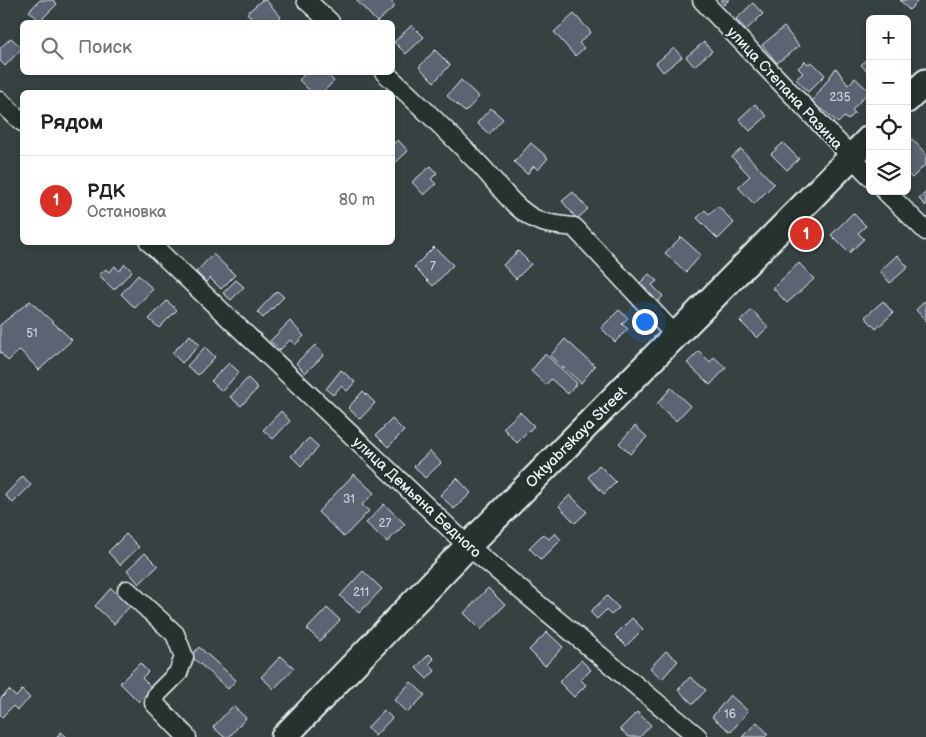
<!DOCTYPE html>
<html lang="ru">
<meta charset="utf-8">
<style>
body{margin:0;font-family:"Balsamiq Sans",sans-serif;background:#f2f2f2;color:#202124}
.controls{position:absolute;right:15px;top:15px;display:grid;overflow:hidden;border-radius:8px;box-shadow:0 2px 8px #0003}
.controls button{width:45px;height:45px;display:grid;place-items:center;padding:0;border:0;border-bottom:1px solid #e0e0e0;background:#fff;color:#202124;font:25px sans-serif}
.you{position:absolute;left:644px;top:321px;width:18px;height:18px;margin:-12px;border:4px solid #fff;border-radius:50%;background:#1a73e8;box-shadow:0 0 0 8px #1a73e833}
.badge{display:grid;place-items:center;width:32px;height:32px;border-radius:50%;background:#d93025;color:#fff;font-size:16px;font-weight:700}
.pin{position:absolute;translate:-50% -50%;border:2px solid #fff;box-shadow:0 1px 5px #0006}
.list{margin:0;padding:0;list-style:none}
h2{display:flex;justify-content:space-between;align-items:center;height:65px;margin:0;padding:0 20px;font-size:21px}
h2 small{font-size:16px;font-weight:400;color:#757577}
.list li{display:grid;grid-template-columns:32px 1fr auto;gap:15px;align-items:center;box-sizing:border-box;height:90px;padding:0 20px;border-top:1px solid #e0e0e0}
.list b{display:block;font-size:19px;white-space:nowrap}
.list p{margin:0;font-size:16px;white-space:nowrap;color:#757577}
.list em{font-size:16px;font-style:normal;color:#757577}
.icon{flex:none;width:28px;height:28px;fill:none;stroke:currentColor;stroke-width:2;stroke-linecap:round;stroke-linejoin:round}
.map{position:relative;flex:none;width:926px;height:737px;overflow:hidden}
.search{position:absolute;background:#fff;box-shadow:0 2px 8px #0003;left:20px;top:20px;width:375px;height:55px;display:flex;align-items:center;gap:12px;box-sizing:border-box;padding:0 18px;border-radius:8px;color:#757577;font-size:19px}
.panel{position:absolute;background:#fff;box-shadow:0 2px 8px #0003;left:20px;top:90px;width:375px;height:155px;border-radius:8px}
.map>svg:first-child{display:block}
.building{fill:#5c6472;stroke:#e8f1f8}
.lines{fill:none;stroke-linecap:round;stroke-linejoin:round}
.street-casing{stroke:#e8f1f8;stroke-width:21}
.secondary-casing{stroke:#e8f1f8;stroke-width:29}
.street{stroke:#26332d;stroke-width:18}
.secondary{stroke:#26332d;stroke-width:25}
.labels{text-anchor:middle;stroke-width:4;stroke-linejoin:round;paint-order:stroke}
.number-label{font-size:12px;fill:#c5ced6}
.street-label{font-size:15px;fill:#e8f1f8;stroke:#26332d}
</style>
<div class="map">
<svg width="926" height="737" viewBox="0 0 926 737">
<rect width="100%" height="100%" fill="#364242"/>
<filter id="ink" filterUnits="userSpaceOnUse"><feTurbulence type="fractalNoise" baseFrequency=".02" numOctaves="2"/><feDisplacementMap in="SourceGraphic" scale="10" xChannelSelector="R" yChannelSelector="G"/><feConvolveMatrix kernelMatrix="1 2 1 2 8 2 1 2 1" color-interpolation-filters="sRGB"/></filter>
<g filter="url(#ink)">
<!-- building -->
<path class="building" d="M 40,0 L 53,0 L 57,4 L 40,21 L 29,11 Z
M 262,0 L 266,0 L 281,17 L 275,22 L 255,22 L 247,13 Z
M 356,0 L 390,0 L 395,6 L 377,22 Z
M 720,0 L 729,0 L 724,5 Z
M 900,0 L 919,0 L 909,10 Z
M 753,3 L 763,14 L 746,30 L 736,19 Z
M 574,14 L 591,32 L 579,43 L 584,48 L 575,56 L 554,32 Z
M 412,25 L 424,37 L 406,54 L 394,42 Z
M 784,27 L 799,46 L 777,63 L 762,45 Z
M 11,38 L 22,48 L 5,66 L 0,61 L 0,48 Z
M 704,42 L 712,51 L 694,66 L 686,57 Z
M 674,48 L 682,57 L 663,72 L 656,63 Z
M 435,50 L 450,65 L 434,82 L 419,67 Z
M 870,55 L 870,74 L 861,65 Z
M 805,61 L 808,64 L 812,62 L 825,75 L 808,92 L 796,79 L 803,73 L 798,68 Z
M 836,68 L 848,85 L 855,78 L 869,91 L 852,110 L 855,113 L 848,120 L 844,117 L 838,123 L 822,109 L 820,111 L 811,103 Z
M 307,72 L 333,72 L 329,76 L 334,81 L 323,92 L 311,92 L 299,80 Z
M 461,80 L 479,97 L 465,112 L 447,96 Z
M 755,104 L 767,116 L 750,131 L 739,119 Z
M 491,108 L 503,119 L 489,134 L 477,123 Z
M 912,139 L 926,154 L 926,164 L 912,178 L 907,173 L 907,144 Z
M 398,140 L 408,151 L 392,166 L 392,145 Z
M 531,143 L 548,158 L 538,170 L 534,166 L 527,174 L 514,162 Z
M 783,143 L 799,159 L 787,170 L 771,154 Z
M 741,149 L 774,184 L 754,204 L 738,187 L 750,176 L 732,157 Z
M 431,166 L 437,173 L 431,179 L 436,184 L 424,195 L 412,182 Z
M 573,192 L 588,209 L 577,219 L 562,201 Z
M 926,192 L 926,206 L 919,199 Z
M 718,206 L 734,223 L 718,239 L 697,218 L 705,210 L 709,214 Z
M 853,213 L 866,226 L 858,233 L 864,239 L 849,253 L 831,235 Z
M 681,237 L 701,255 L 686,272 L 665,253 Z
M 434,247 L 453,265 L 433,286 L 414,267 Z
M 518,251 L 531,264 L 516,279 L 503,265 Z
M 213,254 L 235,275 L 221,289 L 210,278 L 206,282 L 196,272 Z
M 897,255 L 908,267 L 890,283 L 880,271 Z
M 799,263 L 814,279 L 787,303 L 773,288 Z
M 125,264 L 132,271 L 114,290 L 99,275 L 106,269 L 109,272 L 115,266 L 119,271 Z
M 649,274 L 657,281 L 652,285 L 663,296 L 654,306 L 636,287 Z
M 138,275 L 153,289 L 135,308 L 121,294 Z
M 236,280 L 244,287 L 231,300 L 223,293 Z
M 277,291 L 284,297 L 263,318 L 257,312 Z
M 926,300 L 926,321 L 916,310 Z
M 30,301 L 72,340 L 39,370 L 20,350 L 8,361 L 0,352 L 0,325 Z
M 167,301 L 177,310 L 159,328 L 149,319 Z
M 883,301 L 893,313 L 876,329 L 865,317 Z
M 619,310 L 628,318 L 622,324 L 628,329 L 615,342 L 601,328 Z
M 752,310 L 768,327 L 757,338 L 740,321 Z
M 290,321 L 304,336 L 295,345 L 290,340 L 280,350 L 270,341 Z
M 190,335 L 200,345 L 182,363 L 172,353 Z
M 565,339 L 595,366 L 581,383 L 550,356 Z
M 315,345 L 324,355 L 305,373 L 296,363 Z
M 205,347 L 215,357 L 198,375 L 187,366 Z
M 699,351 L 710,362 L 714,357 L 726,368 L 710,385 L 687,363 Z
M 545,354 L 577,383 L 568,394 L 551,379 L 546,385 L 531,371 Z
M 229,363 L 239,372 L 222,391 L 211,381 Z
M 341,370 L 355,382 L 347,391 L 341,386 L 333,395 L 326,389 Z
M 248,378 L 258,388 L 241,406 L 230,397 Z
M 671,388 L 690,406 L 676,421 L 657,404 Z
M 363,391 L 375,403 L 360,419 L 348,408 Z
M 281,411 L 290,421 L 273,439 L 263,430 Z
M 520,412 L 534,426 L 517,443 L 503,428 Z
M 392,419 L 404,431 L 388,447 L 376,435 Z
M 635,426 L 647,437 L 630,454 L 619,443 Z
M 309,438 L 319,447 L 301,466 L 291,456 Z
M 430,451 L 441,463 L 425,478 L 414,466 Z
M 599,465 L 616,482 L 604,494 L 588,477 Z
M 354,474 L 374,493 L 362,505 L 369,511 L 344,537 L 318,512 Z
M 23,476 L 31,485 L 13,503 L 5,495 Z
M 457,478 L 471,493 L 454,509 L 440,495 Z
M 570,495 L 587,512 L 575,523 L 559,506 Z
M 384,504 L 405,524 L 387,542 L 366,523 Z
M 555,533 L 561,540 L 541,560 L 529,548 L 543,534 L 549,539 Z
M 126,534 L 139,547 L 120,565 L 108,552 Z
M 145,553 L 158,566 L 139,584 L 127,570 Z
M 363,571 L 382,589 L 359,613 L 340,596 Z
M 111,588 L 130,606 L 114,624 L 95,606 Z
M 488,588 L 505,605 L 481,630 L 464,613 Z
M 607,596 L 619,608 L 611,615 L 606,610 L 597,619 L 590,612 Z
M 327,608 L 340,620 L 320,641 L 307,629 Z
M 632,618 L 643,629 L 626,646 L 615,635 Z
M 547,632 L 563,647 L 545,666 L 529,650 Z
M 199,647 L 236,680 L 228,689 L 191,656 Z
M 666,651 L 678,661 L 662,679 L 650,668 Z
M 429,654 L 434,659 L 429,664 L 435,671 L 427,679 L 416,668 Z
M 281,656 L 294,668 L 274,689 L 261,677 Z
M 581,660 L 591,670 L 581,680 L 586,685 L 574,697 L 559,682 Z
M 140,663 L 148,672 L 142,678 L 152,688 L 139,702 L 120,683 Z
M 690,677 L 706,690 L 693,704 L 678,690 Z
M 411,682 L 425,695 L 407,713 L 394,700 Z
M 9,690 L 16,697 L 22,690 L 30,698 L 17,710 L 13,706 L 2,717 L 0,715 L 0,699 Z
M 730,695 L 748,711 L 731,732 L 712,717 Z
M 233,706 L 246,718 L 229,737 L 224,737 L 213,727 Z
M 384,710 L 392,718 L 375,736 L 367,728 Z
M 637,712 L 651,725 L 640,737 L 629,737 L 620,729 Z
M 757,722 L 768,734 L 765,737 L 742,737 Z
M 61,732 L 67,737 L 57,737 Z"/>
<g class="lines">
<defs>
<path id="street" d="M 306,0 L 330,22
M 702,0 L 870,176
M 384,72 C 417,102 448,132 479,164 C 496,181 511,206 533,218 C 545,225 560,225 574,227 L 676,336
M 0,101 L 22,122
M 885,191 L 926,231
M 149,242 L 468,546 L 698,737
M 127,590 L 175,634 L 184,657 L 178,673 L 157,694 L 154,703 L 187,737"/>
<path id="secondary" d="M 907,100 L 926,82
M 284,737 L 468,546 L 870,138"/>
</defs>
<!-- street casing -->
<use href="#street" class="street-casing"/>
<!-- secondary casing -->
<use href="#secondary" class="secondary-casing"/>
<!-- street -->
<use href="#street" class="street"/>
<!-- secondary -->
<use href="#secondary" class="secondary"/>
</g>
</g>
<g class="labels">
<!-- number labels -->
<g class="number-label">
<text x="840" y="101">235</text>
<text x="433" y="270">7</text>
<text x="32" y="337">51</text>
<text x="349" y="503">31</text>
<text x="385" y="527">27</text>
<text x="361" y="596">211</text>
<text x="730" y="718">16</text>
</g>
<!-- street labels -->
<g class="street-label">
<text transform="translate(785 88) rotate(47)" y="5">улица Степана Разина</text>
<text transform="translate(576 437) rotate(-45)" y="5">Oktyabrskaya Street</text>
<text transform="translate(417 497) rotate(43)" y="5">улица Демьяна Бедного</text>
</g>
</g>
</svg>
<div class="controls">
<button>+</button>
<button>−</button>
<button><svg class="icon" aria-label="locate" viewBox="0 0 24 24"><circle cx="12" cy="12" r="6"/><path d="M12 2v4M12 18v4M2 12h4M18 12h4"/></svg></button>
<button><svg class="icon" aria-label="layers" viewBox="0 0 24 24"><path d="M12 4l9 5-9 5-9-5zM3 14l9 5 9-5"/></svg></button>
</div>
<div class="you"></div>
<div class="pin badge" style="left:806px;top:234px">1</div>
<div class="search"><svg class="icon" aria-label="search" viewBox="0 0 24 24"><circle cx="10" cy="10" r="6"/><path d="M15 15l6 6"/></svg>Поиск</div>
<section class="panel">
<h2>Рядом<small></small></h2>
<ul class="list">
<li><span class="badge">1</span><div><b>РДК</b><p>Остановка</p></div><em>80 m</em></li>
</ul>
</section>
</div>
